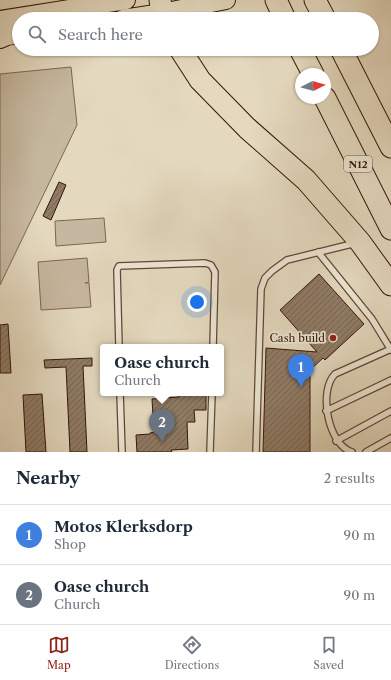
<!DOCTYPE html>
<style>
body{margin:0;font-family:"Libre Caslon Text",serif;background:#f6f6f7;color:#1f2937}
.compass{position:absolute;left:295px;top:68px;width:36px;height:36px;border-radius:50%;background:#fff;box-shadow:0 1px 3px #0004;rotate:84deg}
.you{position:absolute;left:197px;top:302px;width:14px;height:14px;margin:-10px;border:3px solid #fff;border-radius:50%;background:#1a73e8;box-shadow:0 0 0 6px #1a73e833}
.badge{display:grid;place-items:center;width:26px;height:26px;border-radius:50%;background:#8f2418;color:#fff;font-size:13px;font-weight:700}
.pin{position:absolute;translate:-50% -33px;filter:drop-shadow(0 1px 2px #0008)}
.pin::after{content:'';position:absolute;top:21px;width:14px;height:12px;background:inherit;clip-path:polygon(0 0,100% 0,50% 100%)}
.popup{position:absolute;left:100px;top:344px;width:124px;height:52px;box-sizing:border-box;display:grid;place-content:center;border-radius:4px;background:#fff;filter:drop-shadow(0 1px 3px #0005);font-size:13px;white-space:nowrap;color:#747a83}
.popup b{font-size:15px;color:#1f2937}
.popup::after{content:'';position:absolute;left:50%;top:100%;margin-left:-8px;border:8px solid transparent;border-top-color:#fff}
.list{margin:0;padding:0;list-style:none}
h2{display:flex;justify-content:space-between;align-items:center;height:52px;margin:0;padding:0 16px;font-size:17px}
h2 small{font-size:13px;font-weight:400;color:#747a83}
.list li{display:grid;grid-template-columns:26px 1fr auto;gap:12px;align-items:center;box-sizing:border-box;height:60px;padding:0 16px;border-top:1px solid #e0e1e3}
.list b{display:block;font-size:15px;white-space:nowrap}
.list p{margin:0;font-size:13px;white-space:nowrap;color:#747a83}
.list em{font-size:13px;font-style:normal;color:#747a83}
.icon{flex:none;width:22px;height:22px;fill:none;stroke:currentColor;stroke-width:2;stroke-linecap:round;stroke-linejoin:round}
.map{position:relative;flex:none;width:391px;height:452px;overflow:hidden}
.search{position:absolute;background:#fff;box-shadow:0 1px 3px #0004;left:12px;right:12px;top:12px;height:44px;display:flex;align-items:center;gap:10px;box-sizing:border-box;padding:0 14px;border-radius:22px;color:#747a83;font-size:15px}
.sheet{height:172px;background:#fff}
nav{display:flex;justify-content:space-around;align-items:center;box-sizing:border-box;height:56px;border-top:1px solid #e0e1e3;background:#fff;font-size:11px;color:#747a83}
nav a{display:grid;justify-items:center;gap:2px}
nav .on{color:#8f2418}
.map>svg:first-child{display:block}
.garden{fill:#c6b8a0;stroke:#7c6653}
.building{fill:url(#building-hatch);stroke:#331506}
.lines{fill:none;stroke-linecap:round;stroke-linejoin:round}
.lane-casing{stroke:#5f4634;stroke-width:8}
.primary-casing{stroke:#331506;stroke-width:20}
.highway-casing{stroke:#331506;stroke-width:23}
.lane{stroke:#ede6d5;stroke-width:5.5}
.primary{stroke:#e4d9bf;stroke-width:18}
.highway{stroke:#e4d9bf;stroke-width:21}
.poi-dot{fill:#8f2418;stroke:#ede6d5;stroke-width:1.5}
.labels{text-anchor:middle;stroke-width:3.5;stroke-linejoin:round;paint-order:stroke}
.shield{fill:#ede6d5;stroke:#6b5444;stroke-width:1}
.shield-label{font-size:10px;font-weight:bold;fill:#331506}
.poi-label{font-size:11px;fill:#331506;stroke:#ede6d5;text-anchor:end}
</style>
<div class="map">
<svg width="391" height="452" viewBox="0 0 391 452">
<defs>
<pattern id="building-hatch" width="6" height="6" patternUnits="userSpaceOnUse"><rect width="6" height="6" fill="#8f7b66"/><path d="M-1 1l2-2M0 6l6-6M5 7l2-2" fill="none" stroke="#756452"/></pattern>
</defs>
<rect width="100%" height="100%" fill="#e4d9bf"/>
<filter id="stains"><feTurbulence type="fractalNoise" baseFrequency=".005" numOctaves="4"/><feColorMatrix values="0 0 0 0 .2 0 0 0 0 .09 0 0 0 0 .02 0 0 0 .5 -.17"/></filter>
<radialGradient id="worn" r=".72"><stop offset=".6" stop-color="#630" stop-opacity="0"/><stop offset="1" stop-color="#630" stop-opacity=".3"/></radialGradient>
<!-- garden -->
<path class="garden" d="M 71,67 L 77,125 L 0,285 L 0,74 Z
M 104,218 L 106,242 L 56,246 L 55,221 Z
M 87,258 L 89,282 L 85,283 L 89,283 L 91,307 L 41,310 L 38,262 Z"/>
<!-- building -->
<path class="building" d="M 59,182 L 66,185 L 51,220 L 43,216 Z
M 319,274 L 364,324 L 325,360 L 323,358 L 310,370 L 310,452 L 263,452 L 266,348 L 317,352 L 280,310 Z
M 8,324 L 11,373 L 0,373 L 0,325 Z
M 92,358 L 92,366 L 83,366 L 87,452 L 70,452 L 66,367 L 45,368 L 44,360 Z
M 179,393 L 206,393 L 206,410 L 194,410 L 195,422 L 187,422 L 188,449 L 171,450 L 172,452 L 137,452 L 136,435 L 150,434 L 150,433 L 154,432 L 152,399 L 179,397 Z
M 42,394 L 46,452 L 26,452 L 23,395 Z"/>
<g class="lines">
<defs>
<path id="lane" d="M 318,252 L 372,319 L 391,350
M 119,347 L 117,270 L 119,266 L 205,263 L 211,265 L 215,272 L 213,347
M 120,393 L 122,452
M 326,411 L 391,380
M 336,441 L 391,411
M 210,452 L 212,393
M 256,452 L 261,289 L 265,278 L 272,271 L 287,260 L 356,243
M 352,452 C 328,445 318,391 335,374 L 391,349
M 366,452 L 391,438"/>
<path id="primary" d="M 123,19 L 162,13 L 226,0
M 0,20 L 126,0
M 0,39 L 7,36 L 19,34"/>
<path id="highway" d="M 160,0 L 162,13 L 165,19
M 276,0 L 285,19
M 315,0 L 325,19
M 180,49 L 200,80 L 247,128 L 306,180 L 360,242 L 391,285
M 300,49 L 313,74
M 341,49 L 391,147
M 325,98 L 391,229"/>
</defs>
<!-- lane casing -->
<use href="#lane" class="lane-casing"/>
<!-- primary casing -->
<use href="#primary" class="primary-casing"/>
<!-- highway casing -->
<use href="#highway" class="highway-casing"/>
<!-- lane -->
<use href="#lane" class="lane"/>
<!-- primary -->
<use href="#primary" class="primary"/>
<!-- highway -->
<use href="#highway" class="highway"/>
</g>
<!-- markers -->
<circle class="poi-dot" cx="333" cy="338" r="4"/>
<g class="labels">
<!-- shield labels -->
<rect class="shield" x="344" y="156" width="28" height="16" rx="3"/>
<g class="shield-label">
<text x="358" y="168">N12</text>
</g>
<!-- poi labels -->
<g class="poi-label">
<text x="325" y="342">Cash build</text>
</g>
</g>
<rect width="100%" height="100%" filter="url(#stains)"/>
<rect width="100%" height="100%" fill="url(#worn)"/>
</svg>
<svg class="compass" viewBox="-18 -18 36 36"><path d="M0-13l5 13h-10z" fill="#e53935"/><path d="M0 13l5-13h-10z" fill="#747a83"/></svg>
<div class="you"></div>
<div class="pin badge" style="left:301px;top:387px;background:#3f7fe0">1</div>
<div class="pin badge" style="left:162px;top:442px;background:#6b7280">2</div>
<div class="popup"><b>Oase church</b>Church</div>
<div class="search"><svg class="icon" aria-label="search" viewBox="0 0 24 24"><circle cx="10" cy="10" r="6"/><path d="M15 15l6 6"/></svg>Search here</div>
</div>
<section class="sheet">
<h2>Nearby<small>2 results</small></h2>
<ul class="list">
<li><span class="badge" style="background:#3f7fe0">1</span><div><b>Motos Klerksdorp</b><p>Shop</p></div><em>90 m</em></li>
<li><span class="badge" style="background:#6b7280">2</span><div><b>Oase church</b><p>Church</p></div><em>90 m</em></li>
</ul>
</section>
<nav>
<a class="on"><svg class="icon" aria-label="map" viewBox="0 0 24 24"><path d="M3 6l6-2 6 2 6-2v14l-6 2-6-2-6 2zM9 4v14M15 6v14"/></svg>Map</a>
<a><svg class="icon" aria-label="directions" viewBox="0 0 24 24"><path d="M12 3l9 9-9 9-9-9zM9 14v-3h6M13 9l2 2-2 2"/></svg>Directions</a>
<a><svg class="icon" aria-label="saved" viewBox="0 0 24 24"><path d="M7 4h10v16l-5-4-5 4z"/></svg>Saved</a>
</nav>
